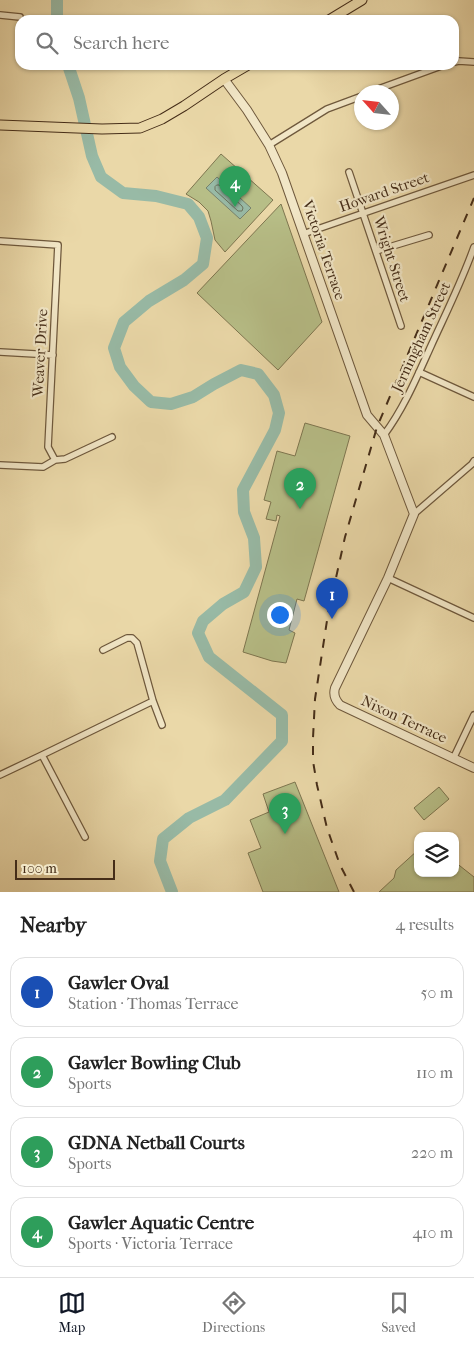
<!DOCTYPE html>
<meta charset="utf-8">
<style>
body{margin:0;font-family:"IM FELL French Canon",serif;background:#f2f2f2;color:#222}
.controls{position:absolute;right:15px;bottom:15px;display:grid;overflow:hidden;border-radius:10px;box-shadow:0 1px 4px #0004}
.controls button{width:45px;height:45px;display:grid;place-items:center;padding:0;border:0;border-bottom:1px solid #e0e0e0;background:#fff;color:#222;font:25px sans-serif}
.compass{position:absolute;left:354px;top:85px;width:45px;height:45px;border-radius:50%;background:#fff;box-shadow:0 1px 4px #0004;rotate:297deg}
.scale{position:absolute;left:15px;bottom:12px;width:100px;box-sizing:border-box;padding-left:5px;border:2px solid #452d18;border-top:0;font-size:14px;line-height:18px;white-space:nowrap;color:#452d18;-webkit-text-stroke:4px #f1e6c6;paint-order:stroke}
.you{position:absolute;left:279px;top:614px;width:18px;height:18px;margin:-12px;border:4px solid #fff;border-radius:50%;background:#1a73e8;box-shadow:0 0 0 8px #1a73e833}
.badge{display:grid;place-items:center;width:32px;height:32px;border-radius:50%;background:#111827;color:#fff;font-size:16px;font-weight:700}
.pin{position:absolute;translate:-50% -41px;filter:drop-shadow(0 1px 2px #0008)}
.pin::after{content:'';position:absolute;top:26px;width:18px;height:15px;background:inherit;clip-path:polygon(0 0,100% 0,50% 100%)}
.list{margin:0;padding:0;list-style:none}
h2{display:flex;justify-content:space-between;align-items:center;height:65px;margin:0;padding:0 20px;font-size:21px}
h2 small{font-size:16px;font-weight:400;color:#767676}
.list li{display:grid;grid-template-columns:32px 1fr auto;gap:15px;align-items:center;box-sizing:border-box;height:70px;margin:0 10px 10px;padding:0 10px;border:1px solid #e0e0e0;border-radius:15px}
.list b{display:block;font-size:19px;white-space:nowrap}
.list p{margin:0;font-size:16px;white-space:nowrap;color:#767676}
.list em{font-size:16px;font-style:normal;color:#767676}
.icon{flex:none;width:28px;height:28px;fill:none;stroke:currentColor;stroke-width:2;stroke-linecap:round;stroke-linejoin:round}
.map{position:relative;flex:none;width:474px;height:892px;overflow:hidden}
.search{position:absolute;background:#fff;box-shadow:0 1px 4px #0004;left:15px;right:15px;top:15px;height:55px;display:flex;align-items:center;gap:12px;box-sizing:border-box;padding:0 18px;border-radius:15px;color:#767676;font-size:19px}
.sheet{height:385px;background:#fff}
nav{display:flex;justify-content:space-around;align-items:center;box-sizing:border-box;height:70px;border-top:1px solid #e0e0e0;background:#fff;font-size:14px;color:#767676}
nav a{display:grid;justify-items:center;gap:2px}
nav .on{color:#111827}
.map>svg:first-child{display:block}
.green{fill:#b7be87;stroke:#7e7650}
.water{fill:#98baa6;stroke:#77826d}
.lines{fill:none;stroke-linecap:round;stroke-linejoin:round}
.shore{stroke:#6e745f;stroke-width:1}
.river{stroke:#98baa6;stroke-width:12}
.minor-casing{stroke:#6e583c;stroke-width:8}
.tertiary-casing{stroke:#6e583c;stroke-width:10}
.primary-casing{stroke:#452d18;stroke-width:11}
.minor{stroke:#f1e6c6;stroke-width:5.5}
.tertiary{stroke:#f1e6c6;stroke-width:8}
.primary{stroke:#ead8a8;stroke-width:9}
.rail{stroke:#452d18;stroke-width:2;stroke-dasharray:9 9;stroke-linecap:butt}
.labels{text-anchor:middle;stroke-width:4.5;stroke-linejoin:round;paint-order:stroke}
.street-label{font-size:15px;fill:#452d18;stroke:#f1e6c6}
</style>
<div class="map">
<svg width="474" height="892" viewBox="0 0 474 892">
<rect width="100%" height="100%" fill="#ead8a8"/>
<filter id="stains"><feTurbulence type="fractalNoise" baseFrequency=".004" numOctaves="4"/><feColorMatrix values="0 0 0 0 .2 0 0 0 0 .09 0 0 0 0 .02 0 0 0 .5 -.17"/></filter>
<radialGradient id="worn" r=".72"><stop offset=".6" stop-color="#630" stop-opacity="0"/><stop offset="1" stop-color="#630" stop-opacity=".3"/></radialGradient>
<!-- green -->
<path class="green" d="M 221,154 L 273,200 L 225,252 L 215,240 L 211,221 L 208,211 L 199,202 L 186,194 Z
M 281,204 L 322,322 L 278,370 L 197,293 Z
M 305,423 L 350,436 L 304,601 L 297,599 L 289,630 L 295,633 L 286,663 L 272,661 L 243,652 L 280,516 L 277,515 L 276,521 L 266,519 L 271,502 L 264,500 L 277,451 L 295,456 Z
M 295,782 L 339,892 L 263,892 L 248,853 L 261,848 L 250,820 L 269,812 L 263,794 Z
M 439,787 L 449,799 L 424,820 L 414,808 Z
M 418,850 L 418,873 L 455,873 L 455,862 L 474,877 L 474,892 L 379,892 L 394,878 L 396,870 Z"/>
<!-- water -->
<path class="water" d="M 217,177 L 251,208 L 240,219 L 206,188 Z"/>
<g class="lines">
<!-- shore -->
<path class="shore" d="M 217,185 L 219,185 L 242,206 L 243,208 L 242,211 L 238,211 L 215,190 L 215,187 Z"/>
<!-- river -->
<path class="river" d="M 57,20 L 57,0
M 68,65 L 79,98 L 92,156 L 101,177 L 123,193 L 156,196 L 188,204 L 199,217 L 207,238 L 203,264 L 184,280 L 149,301 L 124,322 L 114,348 L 120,367 L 134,386 L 151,402 L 171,404 L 193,397 L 214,384 L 241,370 L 258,374 L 274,395 L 279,413 L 275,430 L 243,490 L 244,512 L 254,538 L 256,567 L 244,592 L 223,604 L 203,621 L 198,633 L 209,657 L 282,715 L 282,741 L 225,800 L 189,818 L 163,839 L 160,861 L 172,892"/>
<defs>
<path id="minor" d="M 0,15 L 20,17
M 454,62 L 459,61 L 474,62
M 370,92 L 444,65
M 269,145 L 327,109 L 362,96
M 349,172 L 401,326
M 303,234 L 474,175
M 0,241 L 58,245 L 48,447 L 55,460
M 376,251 L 429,235
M 0,352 L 53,355
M 419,372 L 474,397
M 384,435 C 404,408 417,377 431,346 C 446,313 462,281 474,247
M 0,465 L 43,467 L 55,460 L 65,459 L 112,437
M 414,514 L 472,464 L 474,461
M 388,578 L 474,618
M 103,650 L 127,638 L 132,638 L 137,643 L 153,701 L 162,725
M 454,757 L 474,715
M 0,775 L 42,755
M 85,837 L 42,755 L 153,701"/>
<path id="tertiary" d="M 224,79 L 247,110 L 269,145 L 282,173 L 367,415 L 384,435 L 414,514 L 388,578 L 335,688 C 333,695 335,700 340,705 L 474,768"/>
<path id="primary" d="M 329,20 L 362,0
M 0,125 L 102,129 L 140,128 L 162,119 L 184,106 L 224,79 L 248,65"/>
</defs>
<!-- minor casing -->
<use href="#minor" class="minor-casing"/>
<!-- tertiary casing -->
<use href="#tertiary" class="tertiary-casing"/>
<!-- primary casing -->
<use href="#primary" class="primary-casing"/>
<!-- minor -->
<use href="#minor" class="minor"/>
<!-- tertiary -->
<use href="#tertiary" class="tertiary"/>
<!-- primary -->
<use href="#primary" class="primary"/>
<!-- rail -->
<path class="rail" d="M 354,892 L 340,865 L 327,828 L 317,785 L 313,761 L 313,738 L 315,699 L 328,614 L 345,537 L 377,427 L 474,198"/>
</g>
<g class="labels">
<!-- street labels -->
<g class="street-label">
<text transform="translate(384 192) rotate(-19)" y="5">Howard Street</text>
<text transform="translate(324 250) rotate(71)" y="5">Victoria Terrace</text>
<text transform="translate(392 259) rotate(72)" y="5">Wright Street</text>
<text transform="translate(421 337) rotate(-65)" y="5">Jerningham Street</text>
<text transform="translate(40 353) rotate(-87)" y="5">Weaver Drive</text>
<text transform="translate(404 719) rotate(25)" y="5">Nixon Terrace</text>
</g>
</g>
<rect width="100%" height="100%" filter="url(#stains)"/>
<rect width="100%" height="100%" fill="url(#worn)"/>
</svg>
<div class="controls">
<button><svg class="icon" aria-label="layers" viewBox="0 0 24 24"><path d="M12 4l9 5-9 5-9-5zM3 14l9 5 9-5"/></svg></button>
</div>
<svg class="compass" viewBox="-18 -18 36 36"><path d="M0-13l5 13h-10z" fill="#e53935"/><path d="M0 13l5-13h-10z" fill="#767676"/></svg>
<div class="scale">100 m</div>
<div class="you"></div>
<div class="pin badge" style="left:332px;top:619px;background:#1a4fb4">1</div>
<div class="pin badge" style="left:300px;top:509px;background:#2e9e5b">2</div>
<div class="pin badge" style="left:285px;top:834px;background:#2e9e5b">3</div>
<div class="pin badge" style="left:235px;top:207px;background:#2e9e5b">4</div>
<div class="search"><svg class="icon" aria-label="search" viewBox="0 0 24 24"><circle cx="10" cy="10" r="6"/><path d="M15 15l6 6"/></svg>Search here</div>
</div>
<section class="sheet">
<h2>Nearby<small>4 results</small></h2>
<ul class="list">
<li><span class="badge" style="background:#1a4fb4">1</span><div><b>Gawler Oval</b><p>Station · Thomas Terrace</p></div><em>50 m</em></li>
<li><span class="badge" style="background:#2e9e5b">2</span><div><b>Gawler Bowling Club</b><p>Sports</p></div><em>110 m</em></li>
<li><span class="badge" style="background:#2e9e5b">3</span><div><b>GDNA Netball Courts</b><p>Sports</p></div><em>220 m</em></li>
<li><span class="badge" style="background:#2e9e5b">4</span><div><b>Gawler Aquatic Centre</b><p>Sports · Victoria Terrace</p></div><em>410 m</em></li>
</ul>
</section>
<nav>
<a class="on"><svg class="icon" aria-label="map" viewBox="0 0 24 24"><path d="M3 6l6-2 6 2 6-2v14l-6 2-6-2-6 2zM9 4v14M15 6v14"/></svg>Map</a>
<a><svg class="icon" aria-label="directions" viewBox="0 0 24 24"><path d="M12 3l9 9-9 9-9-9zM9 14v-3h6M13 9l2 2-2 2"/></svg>Directions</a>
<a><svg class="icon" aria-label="saved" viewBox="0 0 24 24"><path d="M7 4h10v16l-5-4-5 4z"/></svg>Saved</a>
</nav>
